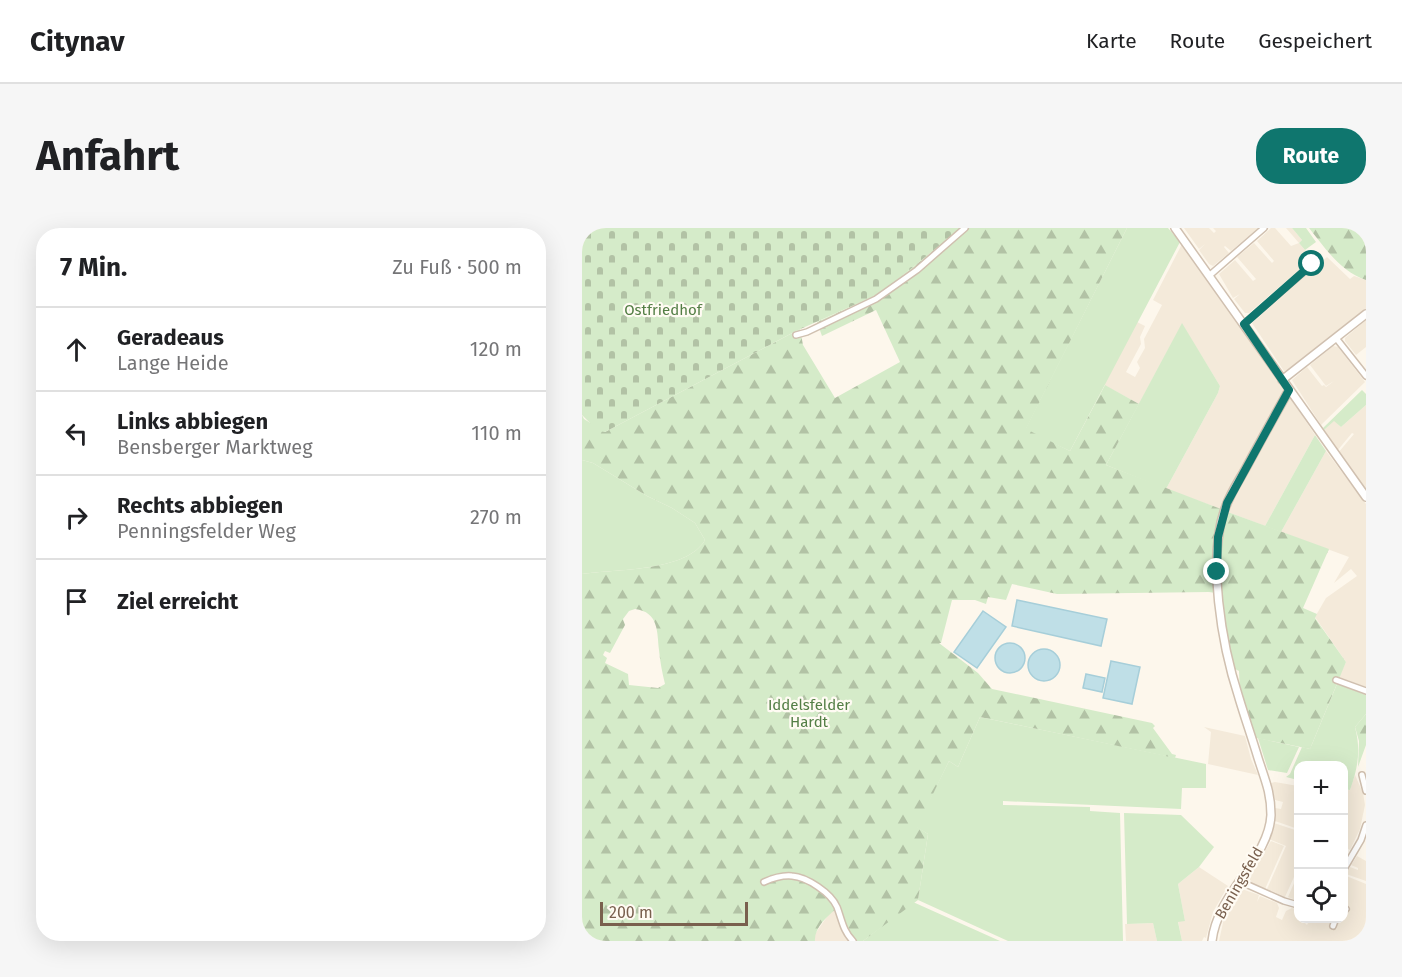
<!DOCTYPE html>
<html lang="de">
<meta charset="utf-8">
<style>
body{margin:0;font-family:"Fira Sans",sans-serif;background:#f6f6f6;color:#202124}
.controls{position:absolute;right:18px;bottom:18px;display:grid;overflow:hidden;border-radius:12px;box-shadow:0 6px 24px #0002}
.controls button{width:54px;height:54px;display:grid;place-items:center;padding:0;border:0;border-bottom:2px solid #e0e0e0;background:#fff;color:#202124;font:30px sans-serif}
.scale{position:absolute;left:18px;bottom:15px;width:148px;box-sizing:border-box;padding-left:6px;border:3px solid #79604e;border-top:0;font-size:16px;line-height:21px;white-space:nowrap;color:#79604e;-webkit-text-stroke:4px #fffbf3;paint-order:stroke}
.stop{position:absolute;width:18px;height:18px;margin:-14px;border:4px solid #0f766e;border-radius:50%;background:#fff}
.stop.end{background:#0f766e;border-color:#fff;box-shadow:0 2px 6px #0008}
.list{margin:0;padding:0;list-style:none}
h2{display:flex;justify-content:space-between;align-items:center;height:78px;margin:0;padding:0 24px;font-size:26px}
h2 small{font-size:20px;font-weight:400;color:#757577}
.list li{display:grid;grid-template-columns:39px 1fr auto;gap:18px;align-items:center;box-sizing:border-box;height:84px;padding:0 24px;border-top:2px solid #e0e0e0}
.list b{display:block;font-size:22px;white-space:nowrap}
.list p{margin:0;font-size:20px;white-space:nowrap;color:#757577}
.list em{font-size:20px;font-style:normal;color:#757577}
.icon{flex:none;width:33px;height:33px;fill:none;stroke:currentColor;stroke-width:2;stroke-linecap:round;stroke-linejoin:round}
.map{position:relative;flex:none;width:784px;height:713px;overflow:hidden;border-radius:24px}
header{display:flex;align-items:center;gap:36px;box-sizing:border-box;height:84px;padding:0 30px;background:#fff;border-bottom:2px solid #e0e0e0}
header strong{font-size:28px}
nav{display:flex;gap:33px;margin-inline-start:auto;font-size:21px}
.intro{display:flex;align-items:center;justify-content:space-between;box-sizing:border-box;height:144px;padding:0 36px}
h1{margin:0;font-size:42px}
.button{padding:15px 27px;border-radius:24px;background:#0f766e;color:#fff;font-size:21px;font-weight:700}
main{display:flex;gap:36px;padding:0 36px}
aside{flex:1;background:#fff;border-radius:24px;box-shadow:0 6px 24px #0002}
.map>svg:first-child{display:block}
.residential{fill:#f4eada}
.green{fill:#d5ebc9}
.forest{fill:url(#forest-firs);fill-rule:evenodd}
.cemetery{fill:url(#cemetery-stones)}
.water{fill:#bfdfe7;stroke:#a6ced9;stroke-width:1.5}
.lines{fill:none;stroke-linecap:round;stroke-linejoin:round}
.minor-casing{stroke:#d0c0b0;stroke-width:8}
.tertiary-casing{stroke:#d0c0b0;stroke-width:10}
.minor{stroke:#fff;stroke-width:5}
.tertiary{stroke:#fff;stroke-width:7}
.route{stroke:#0f766e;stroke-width:8}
.labels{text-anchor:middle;stroke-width:4.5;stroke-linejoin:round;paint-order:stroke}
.park-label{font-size:15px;fill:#537e45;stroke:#fffbf3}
.street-label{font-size:15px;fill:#79604e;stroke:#fffbf3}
</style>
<header>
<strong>Citynav</strong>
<nav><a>Karte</a><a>Route</a><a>Gespeichert</a></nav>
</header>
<div class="intro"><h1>Anfahrt</h1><a class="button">Route</a></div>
<main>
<aside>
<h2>7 Min.<small>Zu Fuß · 500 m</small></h2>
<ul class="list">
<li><svg class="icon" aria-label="ahead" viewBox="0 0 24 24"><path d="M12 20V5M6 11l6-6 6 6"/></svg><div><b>Geradeaus</b><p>Lange Heide</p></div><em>120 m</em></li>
<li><svg class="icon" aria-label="left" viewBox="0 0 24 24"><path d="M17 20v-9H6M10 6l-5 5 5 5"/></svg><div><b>Links abbiegen</b><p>Bensberger Marktweg</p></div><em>110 m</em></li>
<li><svg class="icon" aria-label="right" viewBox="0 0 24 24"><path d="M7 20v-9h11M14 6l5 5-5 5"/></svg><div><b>Rechts abbiegen</b><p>Penningsfelder Weg</p></div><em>270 m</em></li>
<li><svg class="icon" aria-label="arrive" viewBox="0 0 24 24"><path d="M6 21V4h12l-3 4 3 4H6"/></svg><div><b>Ziel erreicht</b></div></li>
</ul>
</aside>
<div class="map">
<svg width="784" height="713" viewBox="0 0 784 713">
<defs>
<pattern id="forest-firs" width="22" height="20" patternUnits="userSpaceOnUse" patternTransform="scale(1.5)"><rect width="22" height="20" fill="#d5ebc9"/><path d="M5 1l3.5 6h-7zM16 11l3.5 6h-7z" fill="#b2c2a5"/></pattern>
<pattern id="cemetery-stones" width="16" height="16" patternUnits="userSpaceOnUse" patternTransform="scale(1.5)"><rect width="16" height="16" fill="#d5ebc9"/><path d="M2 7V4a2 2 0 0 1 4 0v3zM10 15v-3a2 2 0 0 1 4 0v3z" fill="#b2c2a5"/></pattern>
</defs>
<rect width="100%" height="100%" fill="#fdf7ec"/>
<!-- residential -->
<path class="residential" d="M 602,0 L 627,0 L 632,5 L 634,3 L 631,0 L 676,0 L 649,23 L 643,18 L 642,19 L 647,25 L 631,38 L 627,36 L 617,22 L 623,16 L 617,21 Z
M 689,0 L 693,0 L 709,18 L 717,15 L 704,0 L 710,0 L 720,12 L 717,15 L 729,29 L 729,32 L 667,85 L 663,85 L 652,71 L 658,66 L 651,70 L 637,46 L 653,32 L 671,53 L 674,51 L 655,29 L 672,15 L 690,35 L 692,33 L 675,13 Z
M 600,16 L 704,164 L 639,281 L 584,261 L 636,165 L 638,158 L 600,96 L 557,176 L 522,157 L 555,94 L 563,98 L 558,109 L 559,116 L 544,144 L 553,149 L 558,140 L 555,134 L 563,120 L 562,111 L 580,77 L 571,72 Z
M 745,29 L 768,51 L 772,48 L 784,52 L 784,81 L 706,142 L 702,143 L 670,95 Z
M 784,92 L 784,119 L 774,127 L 763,113 L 763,110 Z
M 751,118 L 756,119 L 783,154 L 739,197 L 710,152 L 725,139 L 740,158 L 742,157 L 744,159 L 752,153 L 744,158 L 728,137 Z
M 706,171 L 709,171 L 733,207 L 683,298 L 643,283 Z
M 784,177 L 784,261 L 756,225 L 772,206 L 770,205 L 755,223 L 741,203 L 752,192 L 759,199 Z
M 744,223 L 784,276 L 784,459 L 757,449 L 764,434 L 733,389 L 744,370 L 775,348 L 769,341 L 752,355 L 767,329 L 699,304 Z
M 622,499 L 663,508 L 669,531 L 676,547 L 626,536 L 629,504 Z
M 773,547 L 781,565 L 783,577 L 778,601 L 768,622 L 762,618 L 762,561 L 768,562 Z
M 693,554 L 716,558 L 714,567 L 716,568 L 716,601 L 693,593 L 693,580 L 699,581 L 701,574 L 693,572 L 689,555 Z
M 692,595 L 716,603 L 716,640 L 703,669 L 685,661 L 704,618 L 687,611 Z
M 689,613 L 702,618 L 683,661 L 670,655 L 667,650 Z
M 775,628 L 784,633 L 784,653 L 764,646 L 768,639 L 776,642 L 776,640 L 769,637 Z
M 617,639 L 646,658 L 631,684 L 624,710 L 622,709 L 620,713 L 600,713 L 596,693 L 603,693 L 596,656 Z
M 716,646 L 716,673 L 706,669 Z
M 762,647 L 784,656 L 784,713 L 637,713 L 642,690 L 660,661 L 677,667 L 675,674 L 678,668 L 695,675 L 697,680 L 694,689 L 700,692 L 704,683 L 710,680 L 716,682 L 716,690 L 725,691 L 723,695 L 725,697 L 728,691 L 752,691 L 755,693 L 757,691 L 762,690 L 762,686 L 765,682 L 762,680 Z
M 254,681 L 268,713 L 233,713 L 233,706 L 247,686 Z
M 571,695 L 575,713 L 544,713 L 543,696 Z"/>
<!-- green -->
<path class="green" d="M 545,0 L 586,0 L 598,14 L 488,223 L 443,202 Z
M 710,0 L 724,0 L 734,14 L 723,22 L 717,15 L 720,12 Z
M 600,95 L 638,158 L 636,165 L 584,261 L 524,237 Z
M 780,162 L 784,166 L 784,177 L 759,199 L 752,193 L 742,202 L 741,200 Z
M 733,207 L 744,223 L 699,304 L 683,298 Z
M 0,232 L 11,235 L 65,268 L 90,280 L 113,295 L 123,312 C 105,344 33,341 0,346 Z
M 755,456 L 784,467 L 784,486 L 773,499 C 779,522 776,540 768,562 L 762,561 L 762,538 L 716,538 L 716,552 L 704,549 L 708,546 L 720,519 L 728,521 Z
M 398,489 L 624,536 L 624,560 L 600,560 L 599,581 L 421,573 L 421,577 L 508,579 L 508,583 L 538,585 L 541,713 L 426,713 L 336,672 L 346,606 L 334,599 L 367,533 L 376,539 Z
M 676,510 L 717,519 L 705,545 L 686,542 Z
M 542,585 L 599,587 L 632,619 L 617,639 L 596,656 L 603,693 L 596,694 L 600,713 L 575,713 L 571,695 L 545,696 Z
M 331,674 L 418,713 L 281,713 Z"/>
<!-- forest -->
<path class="forest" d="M 379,0 L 545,0 L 444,201 L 488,223 L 523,157 L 557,176 L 524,237 L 639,281 L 633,307 L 634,365 L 627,364 L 475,366 L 430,356 L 424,372 L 406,369 L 404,376 L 393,372 L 370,372 L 359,415 L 357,415 L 396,445 L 410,461 L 570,495 L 573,498 L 571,500 L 590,526 L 594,527 L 593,530 L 398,489 L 376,539 L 367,533 L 335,599 L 346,606 L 336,672 L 281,713 L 273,713 L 264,701 L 254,681 C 244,689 232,701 233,713 L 0,713 L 0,346 C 33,341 105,344 123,312 L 113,295 L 90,280 L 65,268 L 11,235 L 0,232 L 0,187 L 2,191 L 23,204 L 218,101 L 221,117 L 253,170 L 318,134 L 294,82 L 240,108 L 235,94 L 299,65 ZM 53,381 C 77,384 75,404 77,422 C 78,433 80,444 83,456 L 76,460 L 47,457 L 46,446 L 23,435 L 25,430 L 21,427 L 23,423 L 28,425 L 43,397 L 41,391 L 47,383 Z
M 727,0 L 784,0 L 784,52 C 759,44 743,20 727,0 Z
M 643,283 L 747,321 L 721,380 L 735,386 L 733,390 L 764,434 L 728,521 L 674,510 C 665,488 657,467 657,443 L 651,440 L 638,366 L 637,333 Z
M 784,486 L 784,517 L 776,539 L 777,513 L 773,499 Z"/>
<!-- cemetery -->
<path class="cemetery" d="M 0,0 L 379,0 L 299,65 L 214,103 L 23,204 L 16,203 L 0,187 Z"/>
<!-- water -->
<path class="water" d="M 435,372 L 525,391 L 519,418 L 430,398 Z
M 401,383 L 424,399 L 395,440 L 372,424 Z
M413 430a15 15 0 1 1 30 0a15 15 0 1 1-30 0Z
M446 437a16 16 0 1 1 32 0a16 16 0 1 1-32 0Z
M 529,433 L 558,439 L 550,476 L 521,470 Z
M 504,446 L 523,450 L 520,464 L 501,460 Z"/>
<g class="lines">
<defs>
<path id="minor" d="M 628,47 L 682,0
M 662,96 L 731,36 L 735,28
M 214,107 L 225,104 L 294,71 L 335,42 L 383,0
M 754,110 L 784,148
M 754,452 L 784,463
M 780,547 L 784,563
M 762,641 L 779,612 L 784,597
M 657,653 L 702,673 L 716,677
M 182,654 C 191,650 200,647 210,648 C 225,649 249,665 255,679 C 260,692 261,703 271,713
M 762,683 L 764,681
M 751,698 L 754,690"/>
<path id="tertiary" d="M 593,0 L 784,269
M 700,152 L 784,86
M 630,713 C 635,665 687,631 689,587 C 689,564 683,552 676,530 C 670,510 663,490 657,470 C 640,418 624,329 644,278 C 649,264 658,251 665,238 C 679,212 693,187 707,162"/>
</defs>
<!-- minor casing -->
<use href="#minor" class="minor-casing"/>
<!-- tertiary casing -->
<use href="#tertiary" class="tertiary-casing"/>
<!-- minor -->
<use href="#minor" class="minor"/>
<!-- tertiary -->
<use href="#tertiary" class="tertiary"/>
</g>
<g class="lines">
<!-- route -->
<path class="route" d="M 635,344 L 636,309 L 645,275 L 707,162 L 662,96 L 730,36"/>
</g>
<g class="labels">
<!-- park labels -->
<g class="park-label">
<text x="81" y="87">Ostfriedhof</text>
<text x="227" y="482">Iddelsfelder<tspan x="227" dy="17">Hardt</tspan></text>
</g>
<!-- street labels -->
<g class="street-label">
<text transform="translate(657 655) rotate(-60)" y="5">Beningsfeld</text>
</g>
</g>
</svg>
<div class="controls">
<button>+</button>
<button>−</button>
<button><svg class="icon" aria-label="locate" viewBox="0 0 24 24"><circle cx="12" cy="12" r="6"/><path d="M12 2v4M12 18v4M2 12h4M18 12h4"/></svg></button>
</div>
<div class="scale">200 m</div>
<div class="stop" style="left:730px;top:36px"></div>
<div class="stop end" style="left:635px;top:344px"></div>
</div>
</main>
